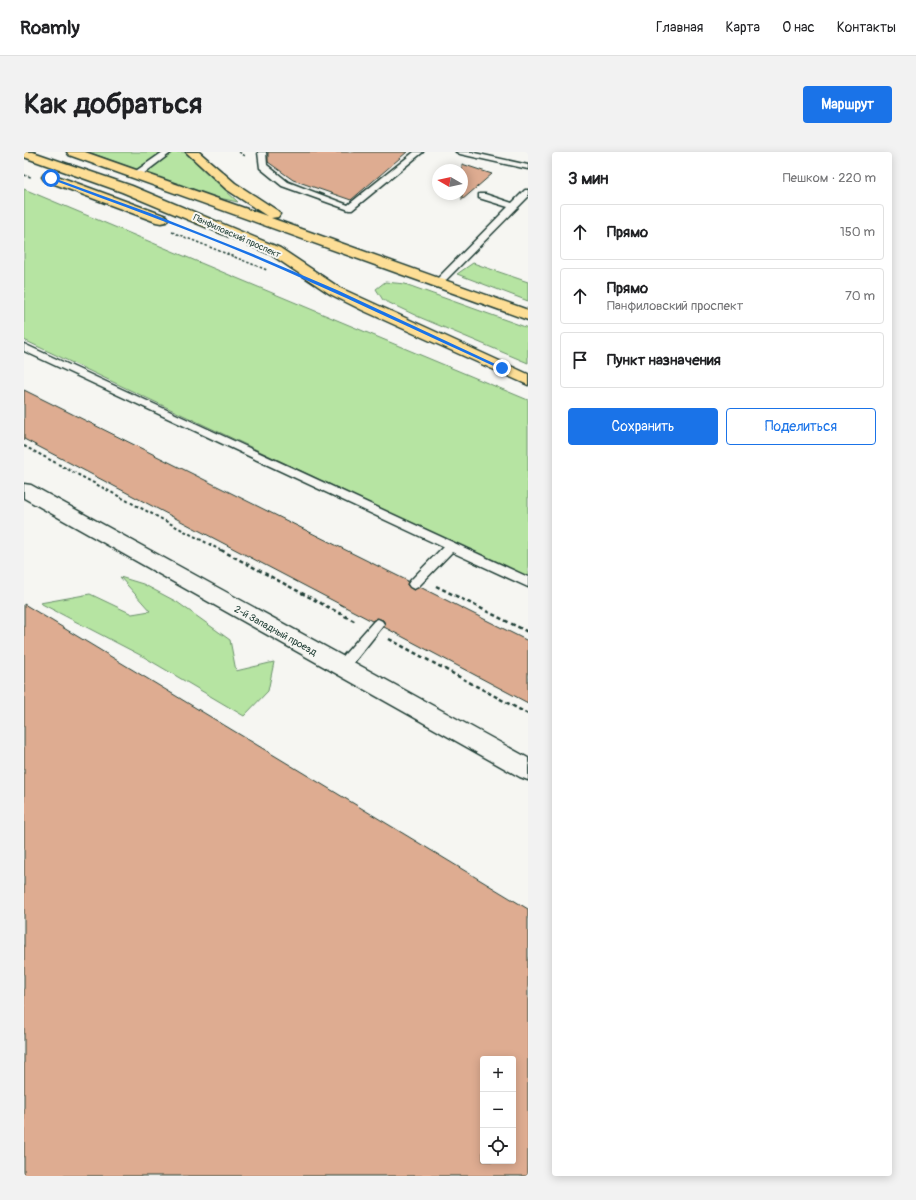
<!DOCTYPE html>
<html lang="ru">
<meta charset="utf-8">
<style>
body{margin:0;font-family:Pangolin,sans-serif;background:#f2f2f2;color:#202124}
.controls{position:absolute;right:12px;bottom:12px;display:grid;overflow:hidden;border-radius:4px;box-shadow:0 2px 10px #0003}
.controls button{width:36px;height:36px;display:grid;place-items:center;padding:0;border:0;border-bottom:1px solid #e0e0e0;background:#fff;color:#202124;font:20px sans-serif}
.compass{position:absolute;left:408px;top:12px;width:36px;height:36px;border-radius:50%;background:#fff;box-shadow:0 2px 10px #0003;rotate:279deg}
.stop{position:absolute;width:12px;height:12px;margin:-9px;border:3px solid #1a73e8;border-radius:50%;background:#fff}
.stop.end{background:#1a73e8;border-color:#fff;box-shadow:0 1px 4px #0008}
.list{margin:0;padding:0;list-style:none}
h2{display:flex;justify-content:space-between;align-items:center;height:52px;margin:0;padding:0 16px;font-size:17px}
h2 small{font-size:13px;font-weight:400;color:#757577}
.list li{display:grid;grid-template-columns:26px 1fr auto;gap:12px;align-items:center;box-sizing:border-box;height:56px;margin:0 8px 8px;padding:0 8px;border:1px solid #e0e0e0;border-radius:4px}
.list b{display:block;font-size:15px;white-space:nowrap}
.list p{margin:0;font-size:13px;white-space:nowrap;color:#757577}
.list em{font-size:13px;font-style:normal;color:#757577}
.actions{display:flex;gap:8px;padding:12px 16px}
.actions a{flex:1;padding:9px 0;border:1px solid #1a73e8;border-radius:4px;text-align:center;font-size:14px;color:#1a73e8}
.actions .main{background:#1a73e8;color:#fff}
.icon{flex:none;width:22px;height:22px;fill:none;stroke:currentColor;stroke-width:2;stroke-linecap:round;stroke-linejoin:round}
.map{position:relative;flex:none;width:504px;height:1024px;overflow:hidden;border-radius:4px}
header{display:flex;align-items:center;gap:24px;box-sizing:border-box;height:56px;padding:0 20px;background:#fff;border-bottom:1px solid #e0e0e0}
header strong{font-size:19px}
nav{display:flex;gap:22px;margin-inline-start:auto;font-size:14px}
.intro{display:flex;align-items:center;justify-content:space-between;box-sizing:border-box;height:96px;padding:0 24px}
h1{margin:0;font-size:28px}
.button{padding:10px 18px;border-radius:4px;background:#1a73e8;color:#fff;font-size:14px;font-weight:700}
main{display:flex;gap:24px;padding:0 24px}
aside{flex:1;background:#fff;border-radius:4px;box-shadow:0 2px 10px #0003}
.map>svg:first-child{display:block}
.green{fill:#b6e4a2;stroke:#6a906b}
.building{fill:#deac91;stroke:#1f3d34;fill-rule:evenodd}
.lines{fill:none;stroke-linecap:round;stroke-linejoin:round}
.service-casing{stroke:#1f3d34;stroke-width:3}
.minor-casing{stroke:#1f3d34;stroke-width:3}
.primary-casing{stroke:#1f3d34;stroke-width:3}
.path-far2{stroke:#1f3d34;stroke-width:1.5;stroke-dasharray:2.5 2;stroke-linecap:butt}
.path-far1{stroke:#1f3d34;stroke-width:2;stroke-dasharray:3 2.5;stroke-linecap:butt}
.path{stroke:#1f3d34;stroke-width:2.5;stroke-dasharray:4 3;stroke-linecap:butt}
.service{fill:#f6f6f2;fill-rule:evenodd}
.minor{fill:#f6f6f2;fill-rule:evenodd}
.primary{fill:#fdde96;fill-rule:evenodd}
.route{fill:#1a73e8}
.labels{text-anchor:middle;stroke-width:4;stroke-linejoin:round;paint-order:stroke}
.far-street-label{font-size:9px;fill:#1f3d34;stroke:#f6f6f2}
.street-label{font-size:10px;fill:#1f3d34;stroke:#f6f6f2}
</style>
<header>
<strong>Roamly</strong>
<nav><a>Главная</a><a>Карта</a><a>О нас</a><a>Контакты</a></nav>
</header>
<div class="intro"><h1>Как добраться</h1><a class="button">Маршрут</a></div>
<main>
<div class="map">
<svg width="504" height="1024" viewBox="0 0 504 1024">
<rect width="100%" height="100%" fill="#f6f6f2"/>
<filter id="ink" filterUnits="userSpaceOnUse"><feTurbulence type="fractalNoise" baseFrequency=".025" numOctaves="2"/><feDisplacementMap in="SourceGraphic" scale="8" xChannelSelector="R" yChannelSelector="G"/><feConvolveMatrix kernelMatrix="1 2 1 2 8 2 1 2 1" color-interpolation-filters="sRGB"/></filter>
<g filter="url(#ink)">
<!-- green -->
<path class="green" d="M 64,0 L 160,0 L 214,50 L 186,44 Z
M 0,37 L 504,248 L 504,426 L 0,188 Z
M 449,111 L 504,130 L 504,149 L 433,122 Z
M 361,130 L 381,132 L 504,176 L 504,211 L 395,165 L 359,148 L 352,137 Z
M 96,425 L 119,432 L 153,450 L 206,488 L 212,519 L 250,510 L 244,539 L 220,564 L 120,505 L 16,451 L 66,442 L 108,462 L 126,459 Z"/>
<!-- building -->
<path class="building" d="M 244,0 L 383,0 L 327,48 L 269,28 L 244,10 Z
M 438,12 L 468,22 L 438,48 Z
M 0,238 L 384,429 L 383,433 L 389,438 L 396,435 L 504,489 L 504,551 L 360,475 L 361,471 L 359,468 L 353,466 L 348,469 L 0,287 Z
M 0,452 L 504,757 L 504,1024 L 0,1024 ZM 459,907 L 489,907 L 489,1009 L 459,1009 Z"/>
<g class="lines">
<defs>
<path id="service" d="M 139,0 L 148,0 L 115,25 L 109,25 L 109,21 Z
M 234,0 L 242,0 L 243,13 L 264,30 L 324,53 L 390,0 L 399,0 L 328,58 L 325,58 L 258,34 L 236,16 Z
M 432,0 L 446,0 L 504,13 L 504,17 L 436,2 Z
M 501,38 L 504,38 L 504,45 L 418,132 L 412,132 L 411,130 L 412,128 L 484,55 L 455,46 L 455,42 L 461,42 L 488,51 Z
M 0,192 L 504,425 L 504,435 L 428,400 L 394,435 L 390,437 L 386,435 L 384,432 L 386,429 L 419,395 L 0,199 Z
M 354,467 L 358,469 L 360,472 L 358,475 L 323,519 L 318,520 L 313,519 L 311,515 L 313,511 L 350,469 Z"/>
<path id="minor" d="M 0,332 L 7,333 L 504,606 L 504,628 L 496,625 L 0,346 Z"/>
<path id="primary" d="M 0,0 L 9,0 L 108,34 L 256,96 L 316,136 L 504,222 L 504,233 L 338,158 L 306,142 L 246,102 L 98,40 L 0,5 Z
M 43,0 L 61,0 L 243,64 L 202,37 L 162,0 L 175,0 L 211,31 L 254,59 L 256,62 L 254,65 L 247,66 L 504,158 L 504,168 L 45,3 Z
M 25,21 L 142,64 L 144,67 L 142,70 L 137,71 L 132,70 L 20,28 L 18,25 L 20,22 Z"/>
</defs>
<!-- service casing -->
<use href="#service" class="service-casing"/>
<!-- minor casing -->
<use href="#minor" class="minor-casing"/>
<!-- primary casing -->
<use href="#primary" class="primary-casing"/>
<!-- path-far2 -->
<path class="path-far2" d="M 215,0 L 221,4
M 0,23 L 7,25
M 148,80 L 243,118"/>
<!-- path-far1 -->
<path class="path-far1" d="M 0,294 L 198,399"/>
<!-- path -->
<path class="path" d="M 197,398 L 332,470
M 412,434 L 504,480
M 365,487 L 504,562"/>
<!-- service -->
<use href="#service" class="service"/>
<!-- minor -->
<use href="#minor" class="minor"/>
<!-- primary -->
<use href="#primary" class="primary"/>
</g>
</g>
<!-- route -->
<path class="route" d="M 27,25 L 126,61 L 229,102 L 313,138 L 480,216 L 476,217 C 393,179 311,140 227,104 C 161,76 93,52 26,27 Z"/>
<g class="labels">
<!-- far-street labels -->
<g class="far-street-label">
<text transform="translate(213 84) rotate(24)" y="3">Панфиловский проспект</text>
</g>
<!-- street labels -->
<g class="street-label">
<text transform="translate(252 478) rotate(29)" y="4">2-й Западный проезд</text>
</g>
</g>
</svg>
<div class="controls">
<button>+</button>
<button>−</button>
<button><svg class="icon" aria-label="locate" viewBox="0 0 24 24"><circle cx="12" cy="12" r="6"/><path d="M12 2v4M12 18v4M2 12h4M18 12h4"/></svg></button>
</div>
<svg class="compass" viewBox="-18 -18 36 36"><path d="M0-13l5 13h-10z" fill="#e53935"/><path d="M0 13l5-13h-10z" fill="#757577"/></svg>
<div class="stop" style="left:27px;top:26px"></div>
<div class="stop end" style="left:478px;top:216px"></div>
</div>
<aside>
<h2>3 мин<small>Пешком · 220 m</small></h2>
<ul class="list">
<li><svg class="icon" aria-label="ahead" viewBox="0 0 24 24"><path d="M12 20V5M6 11l6-6 6 6"/></svg><div><b>Прямо</b></div><em>150 m</em></li>
<li><svg class="icon" aria-label="ahead" viewBox="0 0 24 24"><path d="M12 20V5M6 11l6-6 6 6"/></svg><div><b>Прямо</b><p>Панфиловский проспект</p></div><em>70 m</em></li>
<li><svg class="icon" aria-label="arrive" viewBox="0 0 24 24"><path d="M6 21V4h12l-3 4 3 4H6"/></svg><div><b>Пункт назначения</b></div></li>
</ul>
<div class="actions"><a class="main">Сохранить</a><a>Поделиться</a></div>
</aside>
</main>
